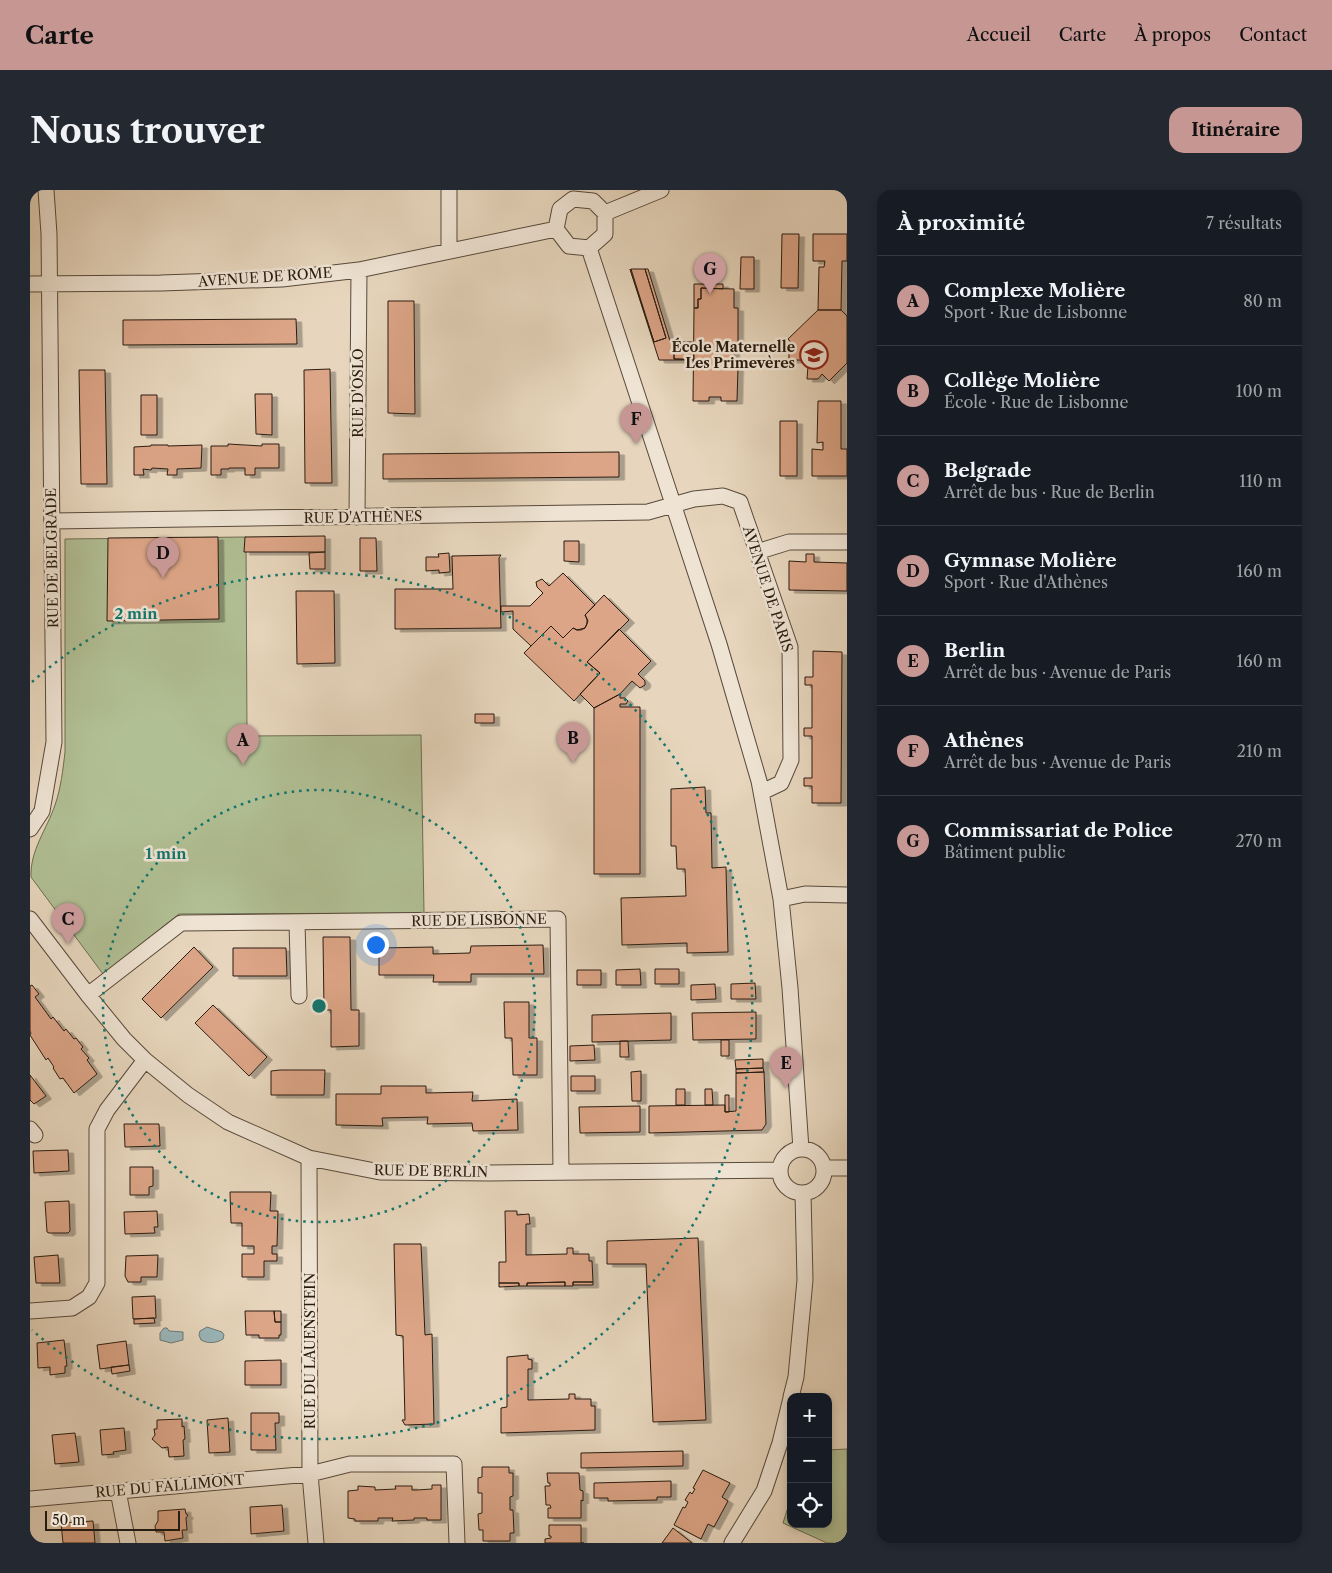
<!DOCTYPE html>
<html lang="fr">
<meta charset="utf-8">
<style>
body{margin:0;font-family:"Libre Caslon Text",serif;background:#242831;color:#f1f3f6}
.controls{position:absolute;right:15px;bottom:15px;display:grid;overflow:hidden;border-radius:10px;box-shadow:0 2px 8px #0003}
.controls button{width:45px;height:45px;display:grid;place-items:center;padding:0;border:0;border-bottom:1px solid #363941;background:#171b24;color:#f1f3f6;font:25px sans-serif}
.scale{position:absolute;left:15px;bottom:12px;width:135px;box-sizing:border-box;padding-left:5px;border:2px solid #291c10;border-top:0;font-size:14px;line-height:18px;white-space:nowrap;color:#291c10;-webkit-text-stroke:4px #efe4d4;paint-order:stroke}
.you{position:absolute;left:345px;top:754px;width:18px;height:18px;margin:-12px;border:4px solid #fff;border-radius:50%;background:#1a73e8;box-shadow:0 0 0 8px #1a73e833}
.badge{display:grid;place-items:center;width:32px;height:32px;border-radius:50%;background:#c59692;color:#111;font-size:16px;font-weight:700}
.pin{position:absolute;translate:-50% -41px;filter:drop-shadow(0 1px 2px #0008)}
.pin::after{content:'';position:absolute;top:26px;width:18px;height:15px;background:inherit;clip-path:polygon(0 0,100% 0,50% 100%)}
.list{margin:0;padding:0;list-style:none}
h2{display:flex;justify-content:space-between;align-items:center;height:65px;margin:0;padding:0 20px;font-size:21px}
h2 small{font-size:16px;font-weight:400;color:#9ea1a6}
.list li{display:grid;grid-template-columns:32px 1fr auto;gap:15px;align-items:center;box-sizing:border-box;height:90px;padding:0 20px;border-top:1px solid #363941}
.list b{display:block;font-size:19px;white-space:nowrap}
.list p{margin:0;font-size:16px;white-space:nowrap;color:#9ea1a6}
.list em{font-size:16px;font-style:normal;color:#9ea1a6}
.icon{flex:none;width:28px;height:28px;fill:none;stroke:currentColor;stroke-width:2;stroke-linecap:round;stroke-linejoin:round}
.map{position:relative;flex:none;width:817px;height:1353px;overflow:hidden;border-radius:15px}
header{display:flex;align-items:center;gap:30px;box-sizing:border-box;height:70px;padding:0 25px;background:#c59692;color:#111}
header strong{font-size:24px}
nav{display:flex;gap:28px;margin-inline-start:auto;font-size:18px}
.intro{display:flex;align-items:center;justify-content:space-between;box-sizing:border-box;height:120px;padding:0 30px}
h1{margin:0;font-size:35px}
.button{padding:12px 22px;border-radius:15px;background:#c59692;color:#111;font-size:18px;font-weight:700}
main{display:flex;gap:30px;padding:0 30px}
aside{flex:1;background:#171b24;border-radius:15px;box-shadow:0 2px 8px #0003}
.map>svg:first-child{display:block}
.green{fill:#b1bf94;stroke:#6d6e52}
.water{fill:#9ab7bb;stroke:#6d7977}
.building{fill:#dca587;stroke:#291c10;filter:url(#shadow)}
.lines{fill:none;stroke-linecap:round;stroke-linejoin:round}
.minor-casing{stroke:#584a3b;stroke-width:17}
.minor{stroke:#efe4d4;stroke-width:15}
.ring{fill:none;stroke:#0f766e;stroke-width:2.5;stroke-dasharray:2.5 5}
.labels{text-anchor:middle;stroke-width:5;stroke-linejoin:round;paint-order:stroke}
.street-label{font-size:14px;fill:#291c10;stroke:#efe4d4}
.poi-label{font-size:14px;font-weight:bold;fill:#291c10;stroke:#efe4d4;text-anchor:end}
.centre{fill:#0f766e;stroke:#efe4d4;stroke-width:2.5}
.ring-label{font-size:15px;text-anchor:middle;font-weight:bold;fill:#0f766e;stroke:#efe4d4;stroke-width:5;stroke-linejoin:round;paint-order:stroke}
</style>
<header>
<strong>Carte</strong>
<nav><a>Accueil</a><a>Carte</a><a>À propos</a><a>Contact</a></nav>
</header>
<div class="intro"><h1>Nous trouver</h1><a class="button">Itinéraire</a></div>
<main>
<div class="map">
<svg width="817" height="1353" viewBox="0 0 817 1353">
<defs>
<filter id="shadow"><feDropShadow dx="5.5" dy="3" stdDeviation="0" flood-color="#0004"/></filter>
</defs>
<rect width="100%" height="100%" fill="#e7d6bd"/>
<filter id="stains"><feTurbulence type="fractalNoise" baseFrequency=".004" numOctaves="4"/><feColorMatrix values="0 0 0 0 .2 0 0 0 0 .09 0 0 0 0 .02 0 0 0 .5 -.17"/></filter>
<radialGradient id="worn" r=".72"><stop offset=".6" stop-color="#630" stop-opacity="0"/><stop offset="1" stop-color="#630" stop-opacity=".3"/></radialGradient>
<!-- green -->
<path class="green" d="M 216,347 L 217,546 L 391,545 L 394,723 L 149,724 L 73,784 L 1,687 C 0,660 17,639 25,615 C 31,598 33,579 35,562 L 35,349 Z
M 817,1259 L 817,1353 L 797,1353 L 753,1333 L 761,1308 L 761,1334 L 798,1334 L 798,1260 Z"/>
<!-- water -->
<path class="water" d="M 177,1137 L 192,1142 L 194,1145 L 193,1149 C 187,1153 178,1154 171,1150 L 169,1145 L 170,1141 Z
M 134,1138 L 137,1138 L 139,1141 L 153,1142 L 153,1150 L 141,1153 L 130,1150 L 130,1143 Z"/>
<!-- building -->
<path class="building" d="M 752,44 L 769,44 L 768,98 L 751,98 Z
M 783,44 L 817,44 L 817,71 L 812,71 L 811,120 L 788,120 L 789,77 L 794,77 L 795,71 L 783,71 Z
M 711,67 L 724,67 L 724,99 L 710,99 Z
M 600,79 L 624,152 L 636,148 L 615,79 L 618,79 L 640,151 L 655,152 L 655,153 L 644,153 L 644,169 L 655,169 L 655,170 L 629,170 Z
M 601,79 L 615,79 L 636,148 L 624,152 Z
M 664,94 L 693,94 L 693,99 L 671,98 L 671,109 L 668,109 L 668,118 L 664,118 Z
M 671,98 L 704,99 L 704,118 L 708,118 L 708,160 L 704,160 L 704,170 L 708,170 L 708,172 L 704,172 L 704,178 L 708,178 L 707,211 L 691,211 L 691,207 L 679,207 L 679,211 L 663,211 L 664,118 L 668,118 L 668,109 L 671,109 Z
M 358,111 L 384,111 L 385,224 L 358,223 Z
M 788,120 L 811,120 L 817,126 L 817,173 L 799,191 L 792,184 L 788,189 L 777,189 L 778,176 L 785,177 L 772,164 L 772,170 L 759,170 L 759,160 L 764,156 L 758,149 Z
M 266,129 L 267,154 L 93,155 L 93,130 Z
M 655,152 L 664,152 L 664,170 L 644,169 L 644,153 L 655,153 Z
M 300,179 L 302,293 L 275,293 L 274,180 Z
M 49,180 L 75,180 L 77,294 L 51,294 Z
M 225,204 L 242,204 L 242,245 L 226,244 Z
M 111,205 L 127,205 L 127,245 L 111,245 Z
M 788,211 L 811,211 L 811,259 L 817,259 L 817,286 L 782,286 L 782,259 L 793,260 L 793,252 L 787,253 Z
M 750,231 L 767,231 L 767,286 L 750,286 Z
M 198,254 L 232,256 L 232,254 L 249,254 L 249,278 L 225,278 L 225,285 L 215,285 L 215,278 L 199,278 L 199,279 L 191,279 L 191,285 L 181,285 L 181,256 L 198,256 Z
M 121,255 L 138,255 L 138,256 L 172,255 L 171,278 L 147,279 L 147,285 L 137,285 L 138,279 L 122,278 L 121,280 L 113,279 L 114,285 L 104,285 L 104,257 L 121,256 Z
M 589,262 L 589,287 L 353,289 L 353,264 Z
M 295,346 L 295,362 L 214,362 L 215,347 Z
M 188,347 L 189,429 L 77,431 L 78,348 Z
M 330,348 L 346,348 L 347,381 L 330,381 Z
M 534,351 L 549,351 L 549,372 L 534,371 Z
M 295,362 L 295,379 L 280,379 L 279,363 Z
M 419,363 L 420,382 L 409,383 L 409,380 L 396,381 L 396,367 L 409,367 L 408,364 Z
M 776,364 L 784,364 L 784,372 L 817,373 L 817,401 L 759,400 L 759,371 L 776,372 Z
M 471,365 L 469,368 L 471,438 L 365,439 L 365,399 L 423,399 L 422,366 Z
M 533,383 L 565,415 L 555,425 L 557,429 L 557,434 L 555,438 L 551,440 L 547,440 L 543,438 L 533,448 L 521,436 L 501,456 L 483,439 L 483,421 L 471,422 L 471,416 L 500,416 L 513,403 L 507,397 L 506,392 L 512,389 L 519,396 Z
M 266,401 L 304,401 L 305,473 L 267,474 Z
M 574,405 L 599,430 L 557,472 L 570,483 L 544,511 L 494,463 L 521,436 L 533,448 L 543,438 L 547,440 L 555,438 L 558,431 L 555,425 Z
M 589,439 L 621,471 L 608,484 L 615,491 L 615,495 L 610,498 L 602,491 L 590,504 L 564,518 L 550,504 L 570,483 L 557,472 Z
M 783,461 L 812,462 L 811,613 L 782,613 L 782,596 L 774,596 L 774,588 L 782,588 L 782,546 L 774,546 L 774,538 L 782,538 L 782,495 L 775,495 L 775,487 L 783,487 Z
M 590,504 L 590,508 L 595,508 L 598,511 L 596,514 L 590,514 L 590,517 L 610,517 L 610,684 L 564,684 L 564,518 Z
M 445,524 L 464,524 L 464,533 L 445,533 Z
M 675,597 L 676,623 L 681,623 L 682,678 L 696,677 L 698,762 L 657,763 L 657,753 L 592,755 L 591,708 L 656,706 L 655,679 L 647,679 L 646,656 L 641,656 L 641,599 Z
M 293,747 L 320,747 L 321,820 L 329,820 L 329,856 L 301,857 L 301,820 L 294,820 Z
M 513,755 L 514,784 L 441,784 L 441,792 L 403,792 L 404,785 L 349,785 L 349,758 L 403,757 L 403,764 L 440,763 L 441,756 Z
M 164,757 L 183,777 L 131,828 L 112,809 Z
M 203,758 L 256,758 L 257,786 L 203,786 Z
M 610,779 L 611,795 L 586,795 L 586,780 Z
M 625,779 L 649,779 L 649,794 L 625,794 Z
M 547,780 L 571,780 L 571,795 L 547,795 Z
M 725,793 L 726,809 L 701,809 L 701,794 Z
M 685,794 L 686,809 L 661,810 L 661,795 Z
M 2,795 L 9,804 L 5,807 L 21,829 L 23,827 L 34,841 L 36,839 L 44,849 L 46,848 L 49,852 L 53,857 L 51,859 L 59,868 L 57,870 L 67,884 L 44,903 L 33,888 L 30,889 L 23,878 L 24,877 L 18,868 L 16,870 L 0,845 L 1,843 L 0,841 L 0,796 Z
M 474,812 L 499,812 L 499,848 L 507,848 L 507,885 L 483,885 L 482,848 L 475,848 Z
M 183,815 L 237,867 L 219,886 L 165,833 Z
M 726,822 L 726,849 L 663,850 L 662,823 Z
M 641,823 L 641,850 L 562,852 L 562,825 Z
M 691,850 L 699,850 L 699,866 L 691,866 Z
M 590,851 L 598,851 L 599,867 L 590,867 Z
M 564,855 L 565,870 L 540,871 L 540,856 Z
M 733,869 L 733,878 L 706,879 L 705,870 Z
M 733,878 L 734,882 L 706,883 L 706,879 Z
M 250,880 L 295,880 L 294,905 L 241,905 L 241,881 Z
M 611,881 L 611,911 L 602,911 L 601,882 Z
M 734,882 L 736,934 L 732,940 L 619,943 L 619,916 L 695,915 L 695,922 L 706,921 L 706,883 Z
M 0,885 L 16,906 L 4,914 L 0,910 Z
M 541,886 L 565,886 L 565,901 L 541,901 Z
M 351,896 L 396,896 L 396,903 L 443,902 L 442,911 L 487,909 L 488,940 L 443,941 L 442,933 L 397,934 L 398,927 L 352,928 L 353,936 L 306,935 L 306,904 L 351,904 Z
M 646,899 L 655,899 L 655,915 L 646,915 Z
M 675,899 L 682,899 L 683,915 L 675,915 Z
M 695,905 L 699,905 L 699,922 L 695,922 Z
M 610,916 L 610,942 L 550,943 L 549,917 Z
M 94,934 L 129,934 L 130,956 L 95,957 Z
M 38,960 L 39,981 L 4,983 L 3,961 Z
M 100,977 L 123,977 L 123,996 L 119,997 L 119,1005 L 100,1005 Z
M 200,1002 L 241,1002 L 240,1021 L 248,1021 L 247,1056 L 242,1056 L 242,1064 L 247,1064 L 247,1071 L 234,1071 L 234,1087 L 212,1087 L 212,1064 L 224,1064 L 224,1056 L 212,1056 L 212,1033 L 201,1033 Z
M 39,1011 L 40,1041 L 38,1043 L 19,1043 L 17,1042 L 15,1012 Z
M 127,1021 L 128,1037 L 124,1037 L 125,1043 L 95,1044 L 94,1022 Z
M 475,1021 L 487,1021 L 487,1025 L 499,1024 L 500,1034 L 496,1034 L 496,1065 L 537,1064 L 537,1058 L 543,1058 L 543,1064 L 559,1064 L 559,1071 L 562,1071 L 563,1092 L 543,1092 L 543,1096 L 535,1096 L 535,1092 L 497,1093 L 497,1096 L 489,1096 L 489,1093 L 469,1093 L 469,1072 L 476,1072 Z
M 668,1048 L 676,1230 L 623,1232 L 616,1074 L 577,1074 L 577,1051 Z
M 364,1054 L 391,1054 L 395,1145 L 402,1144 L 404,1234 L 375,1235 L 372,1230 L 375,1230 L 373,1146 L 366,1145 Z
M 28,1065 L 30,1093 L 6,1093 L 4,1067 Z
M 128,1065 L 127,1087 L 111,1087 L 111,1092 L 98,1092 L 95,1086 L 96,1066 Z
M 535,1092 L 535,1096 L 497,1096 L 497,1093 Z
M 543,1092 L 563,1092 L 563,1095 L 543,1095 Z
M 469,1093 L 489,1093 L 489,1096 L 469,1097 Z
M 125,1106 L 126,1128 L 103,1129 L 102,1107 Z
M 215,1121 L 244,1121 L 245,1132 L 251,1132 L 251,1145 L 249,1145 L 249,1148 L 229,1148 L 229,1145 L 216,1145 Z
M 244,1121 L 251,1121 L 251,1132 L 245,1132 Z
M 124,1128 L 125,1133 L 104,1134 L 104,1129 Z
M 34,1150 L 37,1176 L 35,1176 L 35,1183 L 20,1185 L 20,1177 L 8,1178 L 7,1153 Z
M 96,1151 L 99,1175 L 70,1179 L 67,1155 Z
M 498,1165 L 498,1169 L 502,1170 L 502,1179 L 498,1179 L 498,1210 L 539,1209 L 539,1204 L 545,1204 L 545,1209 L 561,1209 L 561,1216 L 565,1216 L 565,1240 L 471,1243 L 471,1218 L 477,1217 L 477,1167 Z
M 251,1170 L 251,1195 L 215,1195 L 215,1171 Z
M 99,1175 L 100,1181 L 82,1184 L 81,1177 Z
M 221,1223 L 249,1223 L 249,1233 L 245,1233 L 246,1260 L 221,1260 Z
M 198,1228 L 200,1262 L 179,1263 L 177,1230 Z
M 152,1229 L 152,1237 L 154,1236 L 155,1249 L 153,1250 L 154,1266 L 139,1267 L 138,1257 L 132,1258 L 122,1249 L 125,1245 L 124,1239 L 127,1239 L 127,1230 Z
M 94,1238 L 96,1260 L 83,1262 L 84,1264 L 72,1265 L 70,1240 Z
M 45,1243 L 49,1272 L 25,1274 L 22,1245 Z
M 653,1261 L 653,1276 L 551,1278 L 551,1263 Z
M 452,1277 L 479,1277 L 479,1283 L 483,1283 L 483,1306 L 480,1307 L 480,1320 L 483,1320 L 484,1343 L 480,1343 L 480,1351 L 453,1351 L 453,1340 L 449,1340 L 448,1324 L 452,1323 L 452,1303 L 448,1303 L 448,1288 L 452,1287 Z
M 673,1280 L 700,1293 L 692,1307 L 698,1311 L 684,1337 L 678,1334 L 671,1349 L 644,1335 L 653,1317 L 655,1318 L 658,1312 L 655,1310 L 660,1302 L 662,1304 L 665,1299 L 663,1298 Z
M 517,1283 L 549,1283 L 550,1300 L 553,1301 L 553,1311 L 551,1310 L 551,1328 L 518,1328 L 518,1318 L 521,1318 L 520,1315 L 516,1315 L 515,1296 L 520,1296 L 520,1293 L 518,1293 Z
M 641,1291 L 641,1307 L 627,1307 L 627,1310 L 578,1311 L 578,1308 L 564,1308 L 564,1293 Z
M 402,1295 L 411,1295 L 411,1330 L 397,1330 L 397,1328 L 384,1328 L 384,1330 L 362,1331 L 363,1328 L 348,1328 L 348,1331 L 325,1331 L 325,1329 L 318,1328 L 318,1301 L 328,1300 L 328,1296 L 345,1297 L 345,1300 L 366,1299 L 365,1296 L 382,1296 L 382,1300 L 387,1300 L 402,1299 Z
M 252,1315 L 254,1341 L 221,1344 L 220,1317 Z
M 155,1319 L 156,1324 L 158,1325 L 156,1328 L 157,1340 L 152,1340 L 153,1348 L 135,1351 L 134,1342 L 126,1342 L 125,1336 L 128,1331 L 128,1321 Z
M 63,1331 L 65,1353 L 33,1353 L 31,1333 Z
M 519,1335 L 551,1335 L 551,1353 L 554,1353 L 515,1353 L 515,1349 L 521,1348 L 521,1346 L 519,1346 Z
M 643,1338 L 662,1353 L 632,1353 Z"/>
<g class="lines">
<defs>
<path id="minor" d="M 543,9 L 563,11 L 575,23 L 575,44 L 559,58 L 539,56 L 526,39 L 530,19 Z
M 575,23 L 631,0
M 559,58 L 689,454 L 729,591 L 751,709 L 760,798 L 771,959
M 419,61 L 419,0
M 0,94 L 131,93 L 252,89 L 329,80 L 526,39
M 327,327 L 329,80
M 22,331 L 618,322 L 664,309 L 693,306 L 710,312 L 760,457 L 761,570 L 751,593 L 732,602
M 727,362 L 759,352 L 817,352
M 0,639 L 12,621 L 24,552 L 19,44 L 16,0
M 751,709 L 775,704 L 817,705
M 0,729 L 58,805 L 94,849 L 115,870 L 158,905 L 198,932 L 279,968 L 350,982 L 460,983 L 750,980
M 267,733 L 269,806
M 58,805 L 151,733 L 528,729 L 531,982
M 0,939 L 5,945
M750 981a22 22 0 1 1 44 0a22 22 0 1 1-44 0Z
M 279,968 L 280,1284 L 286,1353
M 794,978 L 817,978
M 0,1121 L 42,1118 L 59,1107 L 67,1093 L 67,939 L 77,920 L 115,870
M 761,1207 L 766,1187 L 775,1090 L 773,1003
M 88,1301 L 98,1353
M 0,1309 L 280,1284 L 320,1274 L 424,1274 L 427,1353
M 702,1353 L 734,1301 L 750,1253 L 761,1208"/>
</defs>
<!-- minor casing -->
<use href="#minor" class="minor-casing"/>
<!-- minor -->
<use href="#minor" class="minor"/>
</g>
<!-- distance rings -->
<g class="ring">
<circle cx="289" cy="816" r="216"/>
<path d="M2 492A433 433 0 1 1 2 1140"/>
</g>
<!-- icons -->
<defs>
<symbol id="school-ring" viewBox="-11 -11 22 22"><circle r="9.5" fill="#efe4d4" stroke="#8f2418" stroke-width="1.5"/><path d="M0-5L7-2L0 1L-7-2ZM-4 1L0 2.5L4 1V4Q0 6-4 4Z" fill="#8f2418"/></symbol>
</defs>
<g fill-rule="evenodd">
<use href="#school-ring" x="768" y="149" width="32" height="32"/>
</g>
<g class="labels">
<!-- street labels -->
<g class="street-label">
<text transform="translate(235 87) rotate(-4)" y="5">AVENUE DE ROME</text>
<text transform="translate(328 203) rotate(-90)" y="5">RUE D'OSLO</text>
<text transform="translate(333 327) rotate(-1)" y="5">RUE D'ATHÈNES</text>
<text transform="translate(22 368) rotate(-91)" y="5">RUE DE BELGRADE</text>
<text transform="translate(738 399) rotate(72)" y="5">AVENUE DE PARIS</text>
<text transform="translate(449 730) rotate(-1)" y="5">RUE DE LISBONNE</text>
<text transform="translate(401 981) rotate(1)" y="5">RUE DE BERLIN</text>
<text transform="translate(280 1161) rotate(-90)" y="5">RUE DU LAUENSTEIN</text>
<text transform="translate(140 1296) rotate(-5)" y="5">RUE DU FALLIMONT</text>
</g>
<!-- poi labels -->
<g class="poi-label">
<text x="765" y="162">École Maternelle<tspan x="765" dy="16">Les Primevères</tspan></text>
</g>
</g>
<circle cx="289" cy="816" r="8" class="centre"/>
<g class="ring-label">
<text x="106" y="429">2 min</text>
<text x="136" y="669">1 min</text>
</g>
<rect width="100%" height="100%" filter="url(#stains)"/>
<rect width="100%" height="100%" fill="url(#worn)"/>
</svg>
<div class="controls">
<button>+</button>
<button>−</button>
<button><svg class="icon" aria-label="locate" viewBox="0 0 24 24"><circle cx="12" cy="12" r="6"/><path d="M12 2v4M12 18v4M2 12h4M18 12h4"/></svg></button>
</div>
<div class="scale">50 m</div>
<div class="you"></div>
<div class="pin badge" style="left:213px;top:575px">A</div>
<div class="pin badge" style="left:543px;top:573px">B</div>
<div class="pin badge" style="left:38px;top:754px">C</div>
<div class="pin badge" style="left:133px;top:388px">D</div>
<div class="pin badge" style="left:756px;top:898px">E</div>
<div class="pin badge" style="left:606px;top:254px">F</div>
<div class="pin badge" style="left:680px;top:104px">G</div>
</div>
<aside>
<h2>À proximité<small>7 résultats</small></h2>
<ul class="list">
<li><span class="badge">A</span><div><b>Complexe Molière</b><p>Sport · Rue de Lisbonne</p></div><em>80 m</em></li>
<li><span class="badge">B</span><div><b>Collège Molière</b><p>École · Rue de Lisbonne</p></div><em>100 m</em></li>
<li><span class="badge">C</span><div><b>Belgrade</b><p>Arrêt de bus · Rue de Berlin</p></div><em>110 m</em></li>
<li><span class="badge">D</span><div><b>Gymnase Molière</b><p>Sport · Rue d'Athènes</p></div><em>160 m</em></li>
<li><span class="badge">E</span><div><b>Berlin</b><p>Arrêt de bus · Avenue de Paris</p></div><em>160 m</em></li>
<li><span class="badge">F</span><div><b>Athènes</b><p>Arrêt de bus · Avenue de Paris</p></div><em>210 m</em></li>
<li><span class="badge">G</span><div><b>Commissariat de Police</b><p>Bâtiment public</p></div><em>270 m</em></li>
</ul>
</aside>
</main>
